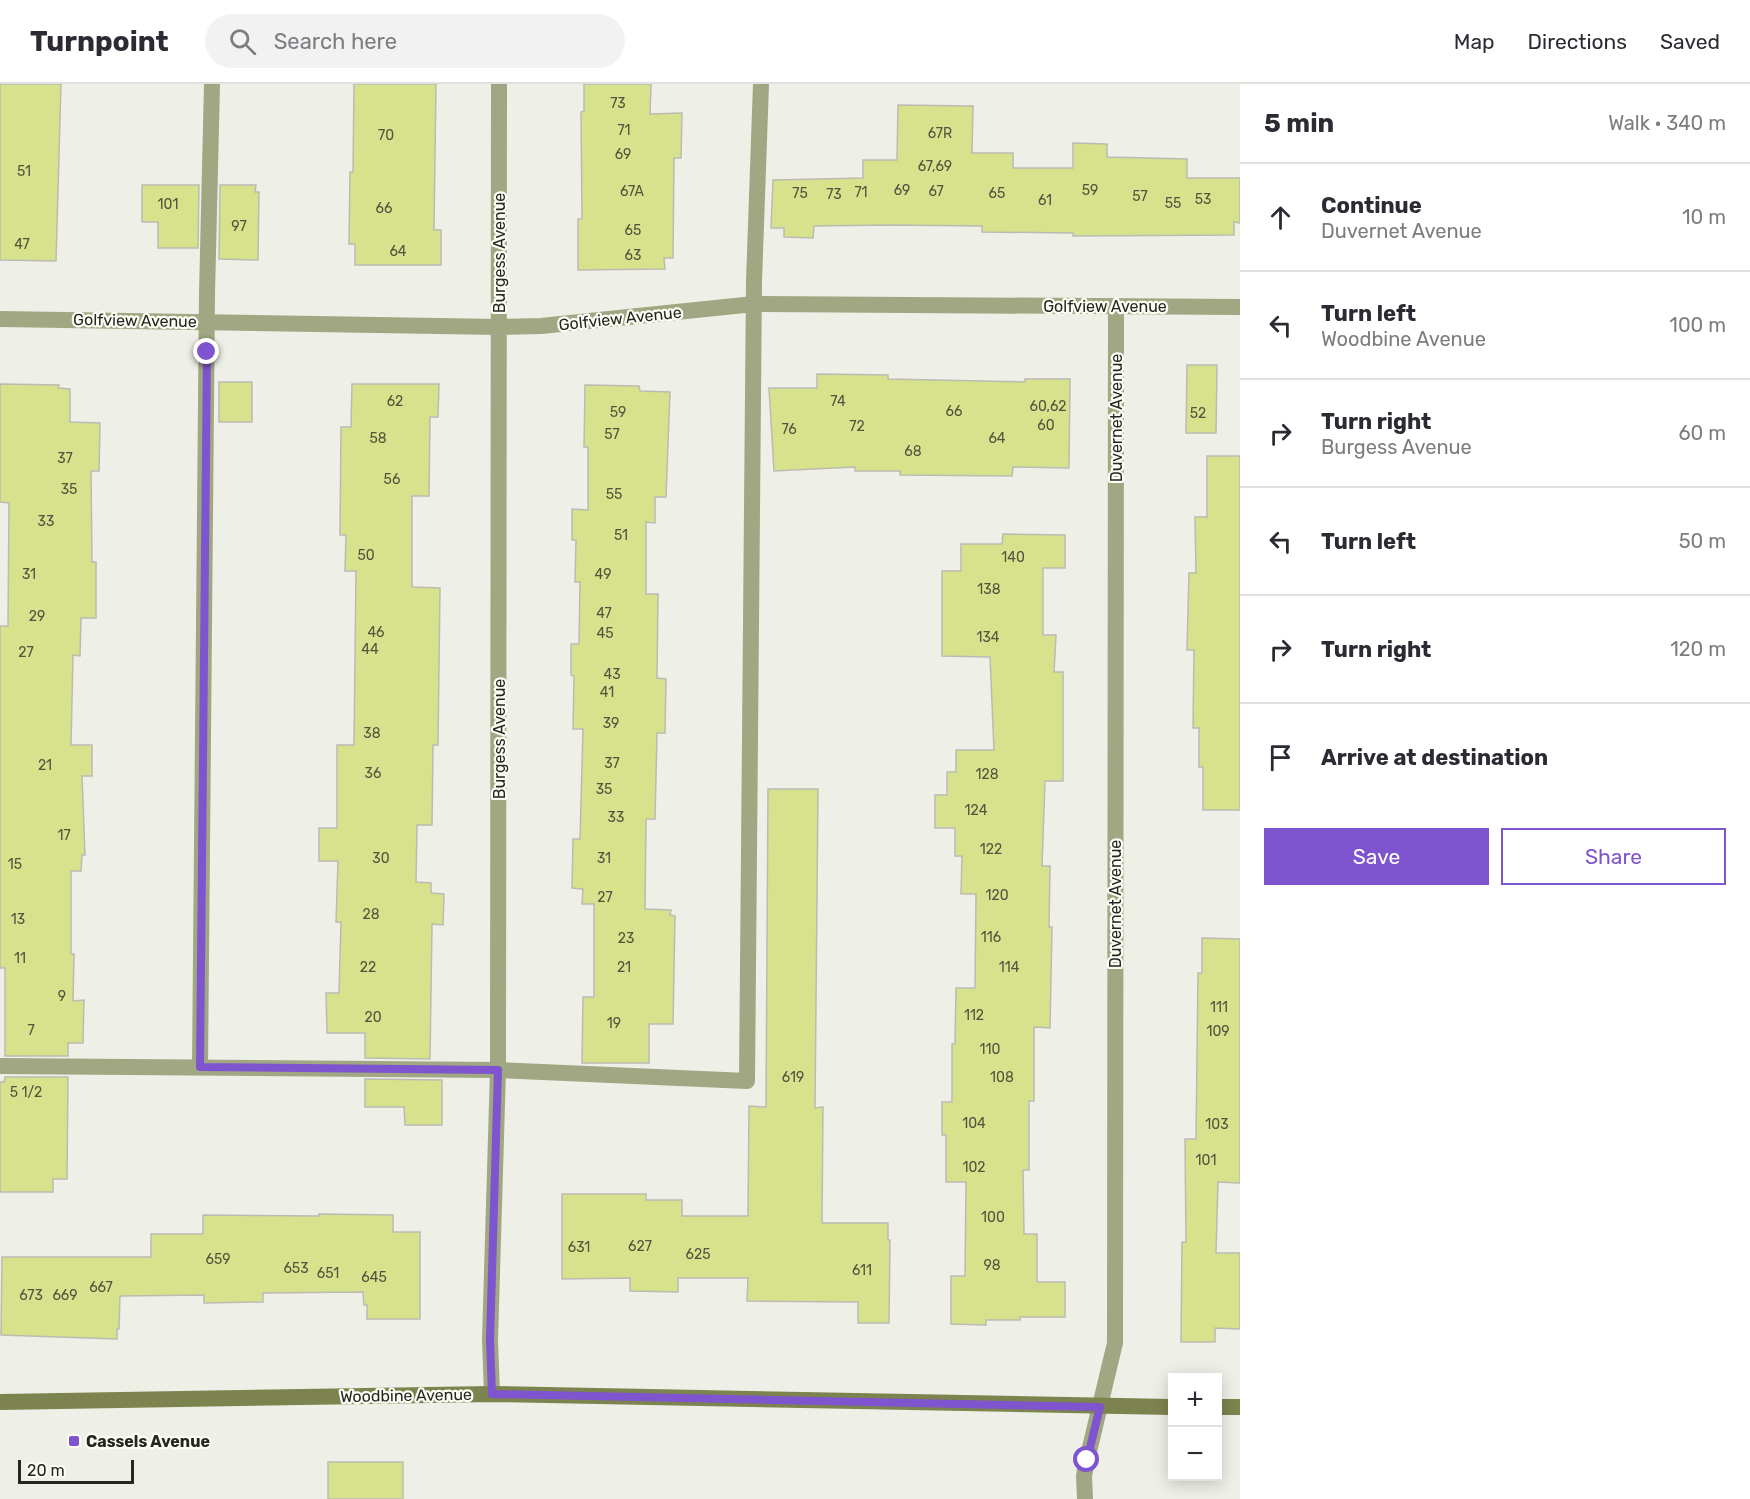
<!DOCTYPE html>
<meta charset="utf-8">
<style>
body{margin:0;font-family:Rubik,sans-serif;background:#f2f2f3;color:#2b2b33}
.controls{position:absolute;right:18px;bottom:18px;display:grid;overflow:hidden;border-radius:0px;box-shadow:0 3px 15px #0003}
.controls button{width:54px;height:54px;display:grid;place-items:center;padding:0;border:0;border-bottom:2px solid #e1e1e2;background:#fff;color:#2b2b33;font:30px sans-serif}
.scale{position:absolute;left:18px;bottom:15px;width:116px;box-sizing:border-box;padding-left:6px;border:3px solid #252522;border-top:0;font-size:16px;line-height:21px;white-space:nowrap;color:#252522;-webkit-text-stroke:4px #fbfdf3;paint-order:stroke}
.stop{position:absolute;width:18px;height:18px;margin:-14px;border:4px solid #7e55ce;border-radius:50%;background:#fff}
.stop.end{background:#7e55ce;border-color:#fff;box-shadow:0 2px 6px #0008}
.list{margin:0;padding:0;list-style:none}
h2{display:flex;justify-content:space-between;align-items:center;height:78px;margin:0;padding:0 24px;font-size:26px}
h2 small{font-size:20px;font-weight:400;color:#7c7c81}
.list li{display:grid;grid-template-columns:39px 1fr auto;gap:18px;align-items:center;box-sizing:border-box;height:108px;padding:0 24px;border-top:2px solid #e1e1e2}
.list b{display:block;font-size:22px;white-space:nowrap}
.list p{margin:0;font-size:20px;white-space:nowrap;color:#7c7c81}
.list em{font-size:20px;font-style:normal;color:#7c7c81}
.actions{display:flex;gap:12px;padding:18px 24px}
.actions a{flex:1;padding:14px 0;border:2px solid #7e55ce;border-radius:0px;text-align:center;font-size:21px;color:#7e55ce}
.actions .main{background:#7e55ce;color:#fff}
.icon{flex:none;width:33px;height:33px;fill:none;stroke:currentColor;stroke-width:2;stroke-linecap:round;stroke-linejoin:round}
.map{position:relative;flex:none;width:1240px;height:1415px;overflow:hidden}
header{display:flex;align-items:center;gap:36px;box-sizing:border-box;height:84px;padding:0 30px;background:#fff;border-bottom:2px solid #e1e1e2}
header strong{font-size:28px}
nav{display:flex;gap:33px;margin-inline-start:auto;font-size:21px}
.search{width:420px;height:54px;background:#f2f2f3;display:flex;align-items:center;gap:15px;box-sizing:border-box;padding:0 21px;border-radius:33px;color:#7c7c81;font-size:22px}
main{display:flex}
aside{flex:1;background:#fff}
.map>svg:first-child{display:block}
.building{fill:#d8e28d;stroke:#babcb2;stroke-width:1.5}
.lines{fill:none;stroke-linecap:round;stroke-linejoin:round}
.service{stroke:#a1a683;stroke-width:16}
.minor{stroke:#a1a683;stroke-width:16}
.secondary{stroke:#7d834e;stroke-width:16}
.route{stroke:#7e55ce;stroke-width:8}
.poi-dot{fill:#7e55ce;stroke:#fbfdf3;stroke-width:2}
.labels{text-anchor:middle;stroke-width:4.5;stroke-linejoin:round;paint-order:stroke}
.number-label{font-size:14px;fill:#52543d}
.street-label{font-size:16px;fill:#252522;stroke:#fbfdf3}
.poi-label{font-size:16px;font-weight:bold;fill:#252522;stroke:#fbfdf3;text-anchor:start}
</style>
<header>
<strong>Turnpoint</strong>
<div class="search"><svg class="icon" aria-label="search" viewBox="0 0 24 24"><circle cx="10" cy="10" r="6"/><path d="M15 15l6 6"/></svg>Search here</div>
<nav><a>Map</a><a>Directions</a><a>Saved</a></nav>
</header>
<main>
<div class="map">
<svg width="1240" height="1415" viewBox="0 0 1240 1415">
<rect width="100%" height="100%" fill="#eeefe6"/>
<!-- building -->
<path class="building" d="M 0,0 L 61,0 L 56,177 L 0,176 Z
M 354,0 L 436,0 L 434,146 L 441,146 L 441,181 L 355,181 L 355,160 L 349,160 L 350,88 L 353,88 Z
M 584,0 L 651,0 L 650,30 L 682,29 L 681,74 L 674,74 L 673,174 L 664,174 L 665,185 L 578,186 L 578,135 L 582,135 L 581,28 L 584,27 Z
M 898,21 L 973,22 L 972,69 L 1013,69 L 1013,84 L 1073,84 L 1073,59 L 1107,60 L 1107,73 L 1187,75 L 1187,94 L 1240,94 L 1240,139 L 1234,138 L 1234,151 L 1073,152 L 1073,149 L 982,148 L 982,142 L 889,141 L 814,142 L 813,154 L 784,153 L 784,144 L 771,144 L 773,96 L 863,94 L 863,76 L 897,76 Z
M 142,101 L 199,101 L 198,164 L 158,164 L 158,138 L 142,138 Z
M 220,101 L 256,101 L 255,108 L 259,108 L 258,176 L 219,175 Z
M 1187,281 L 1217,281 L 1216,349 L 1186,349 Z
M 817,290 L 888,291 L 888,295 L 1025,298 L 1025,295 L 1070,295 L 1069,384 L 1013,383 L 1012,392 L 900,391 L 900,387 L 855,387 L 855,383 L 774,387 L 769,304 L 817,304 Z
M 219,298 L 252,298 L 252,338 L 219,338 Z
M 0,300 L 59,301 L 58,304 L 70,305 L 70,338 L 100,339 L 99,387 L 91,387 L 92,478 L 96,478 L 96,534 L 81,534 L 80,572 L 73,571 L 71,661 L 92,661 L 92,692 L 82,692 L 85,771 L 82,771 L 81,787 L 71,787 L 71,870 L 74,870 L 73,917 L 84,916 L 83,959 L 68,959 L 68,972 L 5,972 L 5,884 L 0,884 L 0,542 L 8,542 L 9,419 L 0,418 Z
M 352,300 L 439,300 L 438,333 L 430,333 L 429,412 L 412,412 L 412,503 L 440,504 L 438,661 L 433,661 L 432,741 L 417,741 L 416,798 L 431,799 L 431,809 L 444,810 L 443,841 L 432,840 L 430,975 L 365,974 L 365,949 L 327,949 L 326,909 L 339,909 L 341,838 L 336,838 L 338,777 L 319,777 L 319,744 L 337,744 L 337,661 L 354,661 L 356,487 L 345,487 L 346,451 L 340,451 L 341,343 L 351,343 Z
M 585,301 L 639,302 L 640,307 L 670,308 L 666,413 L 655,413 L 655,439 L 646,438 L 646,510 L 658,510 L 657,594 L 666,595 L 665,649 L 657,649 L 655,735 L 646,735 L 645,825 L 671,826 L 670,831 L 675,832 L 673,940 L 649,940 L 649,979 L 582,979 L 583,913 L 594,913 L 594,820 L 582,820 L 583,805 L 572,804 L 573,755 L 580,755 L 583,645 L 573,645 L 574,592 L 571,591 L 571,560 L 579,560 L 580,498 L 575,498 L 576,456 L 572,456 L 572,425 L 588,426 L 588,363 L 584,363 Z
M 1207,372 L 1240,372 L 1240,726 L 1203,726 L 1203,683 L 1199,683 L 1199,644 L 1193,644 L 1194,566 L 1187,566 L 1189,489 L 1196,489 L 1195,433 L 1207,433 Z
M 1003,450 L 1065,451 L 1065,484 L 1043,484 L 1043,551 L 1056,551 L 1054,588 L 1063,588 L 1063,697 L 1045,697 L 1042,782 L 1050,782 L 1049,843 L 1052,843 L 1050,944 L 1034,943 L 1034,1017 L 1029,1017 L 1029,1086 L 1023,1086 L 1024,1150 L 1037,1150 L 1037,1198 L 1065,1198 L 1065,1233 L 1020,1233 L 1020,1236 L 986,1236 L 986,1241 L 951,1240 L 951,1192 L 965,1192 L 966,1098 L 946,1098 L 946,1051 L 942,1051 L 942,1018 L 952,1018 L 952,960 L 955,960 L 956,904 L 975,904 L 976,810 L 961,810 L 962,772 L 955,772 L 955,744 L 935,744 L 935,711 L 947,711 L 947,688 L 956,688 L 956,666 L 994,666 L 990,573 L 942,572 L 942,487 L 961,487 L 961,460 L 1002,460 Z
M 768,705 L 818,705 L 815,1024 L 823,1023 L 822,1139 L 888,1139 L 888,1156 L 890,1156 L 889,1239 L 858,1239 L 858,1218 L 747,1217 L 748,1194 L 678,1194 L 678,1208 L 630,1207 L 630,1194 L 562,1195 L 562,1110 L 646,1110 L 646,1116 L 682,1116 L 682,1132 L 748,1132 L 749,1022 L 766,1023 Z
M 1202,854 L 1240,855 L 1240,1099 L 1218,1098 L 1216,1169 L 1240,1169 L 1240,1245 L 1215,1244 L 1215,1258 L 1181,1258 L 1182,1158 L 1186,1158 L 1185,1055 L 1196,1055 L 1198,889 L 1202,889 Z
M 5,993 L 68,993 L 67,1095 L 53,1095 L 53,1108 L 0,1108 L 0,998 L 4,998 Z
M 365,995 L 442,996 L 442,1041 L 405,1041 L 404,1023 L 365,1023 Z
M 319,1130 L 393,1131 L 393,1148 L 420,1148 L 420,1235 L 367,1235 L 367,1221 L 364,1221 L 363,1208 L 263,1209 L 263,1218 L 204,1219 L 204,1211 L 120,1212 L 119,1245 L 117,1245 L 117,1255 L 1,1251 L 2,1173 L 151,1173 L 151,1150 L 203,1150 L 203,1131 L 319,1132 Z
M 328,1378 L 403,1378 L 403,1415 L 328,1415 Z"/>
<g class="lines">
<!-- service -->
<path class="service" d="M 0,982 L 498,986 L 747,997 L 754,197 L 761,0
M 200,983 L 207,210 L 212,0"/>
<!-- minor -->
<path class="minor" d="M 0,235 L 499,243 L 541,242 L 754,220 L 1240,223
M 492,1310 L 490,1256 L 498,986 L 499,0
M 1085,1415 L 1084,1392 L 1087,1376 L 1115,1259 L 1116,222"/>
<!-- secondary -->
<path class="secondary" d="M 0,1318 L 492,1310 L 1172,1323
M 1218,1323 L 1240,1323"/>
</g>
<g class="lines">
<!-- route -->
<path class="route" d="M 207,268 L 200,983 L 498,986 L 490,1256 L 492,1310 L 1100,1323 L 1087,1376"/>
</g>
<!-- markers -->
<rect class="poi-dot" x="68" y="1351" width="12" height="12" rx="3"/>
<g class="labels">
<!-- number labels -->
<g class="number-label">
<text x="618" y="24">73</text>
<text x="624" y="51">71</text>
<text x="940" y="54">67R</text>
<text x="386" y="56">70</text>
<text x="623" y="75">69</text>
<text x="935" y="87">67,69</text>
<text x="24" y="92">51</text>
<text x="902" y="111">69</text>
<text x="1090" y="111">59</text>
<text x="632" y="112">67A</text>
<text x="936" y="112">67</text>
<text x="861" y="113">71</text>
<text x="800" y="114">75</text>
<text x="997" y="114">65</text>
<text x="834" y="115">73</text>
<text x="1140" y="117">57</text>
<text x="1203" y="120">53</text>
<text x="1045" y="121">61</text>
<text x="1173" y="124">55</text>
<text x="168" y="125">101</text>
<text x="384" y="129">66</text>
<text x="239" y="147">97</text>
<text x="633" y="151">65</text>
<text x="22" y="165">47</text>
<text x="398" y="172">64</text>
<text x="633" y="176">63</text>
<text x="395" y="322">62</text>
<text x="838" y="322">74</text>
<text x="1048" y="327">60,62</text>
<text x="954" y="332">66</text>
<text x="618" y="333">59</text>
<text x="1198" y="334">52</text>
<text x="1046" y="346">60</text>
<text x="857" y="347">72</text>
<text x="789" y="350">76</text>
<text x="612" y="355">57</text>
<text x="378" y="359">58</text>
<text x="997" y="359">64</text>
<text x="913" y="372">68</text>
<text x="65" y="379">37</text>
<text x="392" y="400">56</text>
<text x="69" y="410">35</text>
<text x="614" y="415">55</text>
<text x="46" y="442">33</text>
<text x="621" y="456">51</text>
<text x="366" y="476">50</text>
<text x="1013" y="478">140</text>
<text x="29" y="495">31</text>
<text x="603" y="495">49</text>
<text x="989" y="510">138</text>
<text x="604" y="534">47</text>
<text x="37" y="537">29</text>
<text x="376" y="553">46</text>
<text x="605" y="554">45</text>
<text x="988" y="558">134</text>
<text x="370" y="570">44</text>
<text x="26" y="573">27</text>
<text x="612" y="595">43</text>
<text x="607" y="613">41</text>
<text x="611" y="644">39</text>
<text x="372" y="654">38</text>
<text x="612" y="684">37</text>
<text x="45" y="686">21</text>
<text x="373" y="694">36</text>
<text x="987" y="695">128</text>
<text x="604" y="710">35</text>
<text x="976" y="731">124</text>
<text x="616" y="738">33</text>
<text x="64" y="756">17</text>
<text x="991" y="770">122</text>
<text x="381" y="779">30</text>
<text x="604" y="779">31</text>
<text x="15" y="785">15</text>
<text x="997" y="816">120</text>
<text x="605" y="818">27</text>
<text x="371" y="835">28</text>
<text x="18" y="840">13</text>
<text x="991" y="858">116</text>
<text x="626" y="859">23</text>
<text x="20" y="879">11</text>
<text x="368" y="888">22</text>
<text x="624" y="888">21</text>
<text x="1009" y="888">114</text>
<text x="62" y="917">9</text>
<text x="1219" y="928">111</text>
<text x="974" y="936">112</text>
<text x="373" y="938">20</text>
<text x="614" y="944">19</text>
<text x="31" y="951">7</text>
<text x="1218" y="952">109</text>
<text x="990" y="970">110</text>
<text x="793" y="998">619</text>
<text x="1002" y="998">108</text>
<text x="26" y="1013">5 1/2</text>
<text x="974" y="1044">104</text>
<text x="1217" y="1045">103</text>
<text x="1206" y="1081">101</text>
<text x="974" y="1088">102</text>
<text x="993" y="1138">100</text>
<text x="640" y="1167">627</text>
<text x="579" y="1168">631</text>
<text x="698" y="1175">625</text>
<text x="218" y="1180">659</text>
<text x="992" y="1186">98</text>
<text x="296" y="1189">653</text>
<text x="862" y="1191">611</text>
<text x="328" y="1194">651</text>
<text x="374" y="1198">645</text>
<text x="101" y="1208">667</text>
<text x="31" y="1216">673</text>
<text x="65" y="1216">669</text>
</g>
<!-- street labels -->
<g class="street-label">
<text transform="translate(499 169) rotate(-90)" y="6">Burgess Avenue</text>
<text x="1105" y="228">Golfview Avenue</text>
<text transform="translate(620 234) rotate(-6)" y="6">Golfview Avenue</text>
<text transform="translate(135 236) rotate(1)" y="6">Golfview Avenue</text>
<text transform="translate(1116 334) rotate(-90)" y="6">Duvernet Avenue</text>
<text transform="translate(499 655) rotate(-90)" y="6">Burgess Avenue</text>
<text transform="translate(1115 820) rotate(-90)" y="6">Duvernet Avenue</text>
<text transform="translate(406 1311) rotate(-1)" y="6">Woodbine Avenue</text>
</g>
<!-- poi labels -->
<g class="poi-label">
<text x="86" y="1363">Cassels Avenue</text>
</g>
</g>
</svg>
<div class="controls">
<button>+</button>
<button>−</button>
</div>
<div class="scale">20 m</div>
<div class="stop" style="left:1087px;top:1376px"></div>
<div class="stop end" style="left:207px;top:268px"></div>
</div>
<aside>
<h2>5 min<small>Walk · 340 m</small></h2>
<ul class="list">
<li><svg class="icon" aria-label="ahead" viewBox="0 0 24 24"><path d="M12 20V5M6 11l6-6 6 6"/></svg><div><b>Continue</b><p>Duvernet Avenue</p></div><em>10 m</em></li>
<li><svg class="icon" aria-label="left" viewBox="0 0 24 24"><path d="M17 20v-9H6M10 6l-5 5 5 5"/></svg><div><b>Turn left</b><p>Woodbine Avenue</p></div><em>100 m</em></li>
<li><svg class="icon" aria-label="right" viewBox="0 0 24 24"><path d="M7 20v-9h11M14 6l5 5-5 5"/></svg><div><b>Turn right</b><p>Burgess Avenue</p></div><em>60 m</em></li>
<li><svg class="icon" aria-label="left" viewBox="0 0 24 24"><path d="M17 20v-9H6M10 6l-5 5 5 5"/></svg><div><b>Turn left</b></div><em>50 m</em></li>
<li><svg class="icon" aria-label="right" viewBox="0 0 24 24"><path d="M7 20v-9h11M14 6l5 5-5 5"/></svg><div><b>Turn right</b></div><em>120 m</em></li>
<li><svg class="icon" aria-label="arrive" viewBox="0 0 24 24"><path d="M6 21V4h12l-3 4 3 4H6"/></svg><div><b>Arrive at destination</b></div></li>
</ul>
<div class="actions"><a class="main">Save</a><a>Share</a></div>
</aside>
</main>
